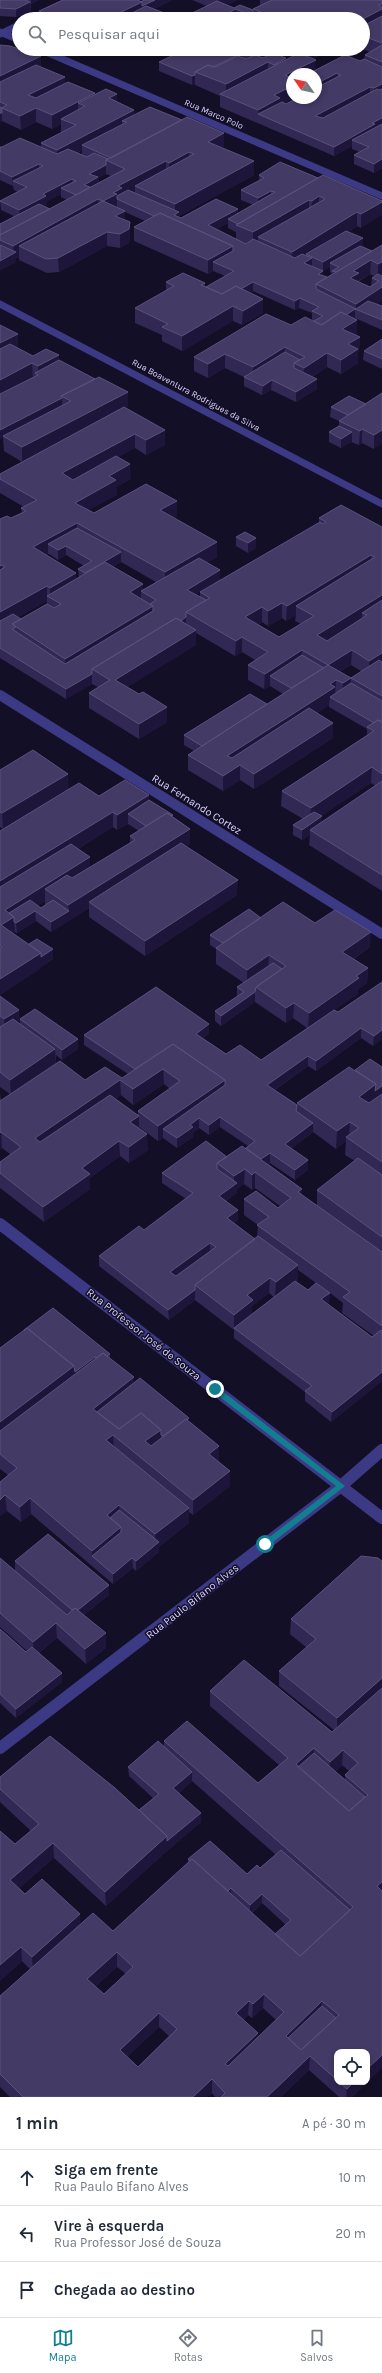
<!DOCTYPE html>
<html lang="pt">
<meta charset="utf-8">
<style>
body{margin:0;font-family:Karla,sans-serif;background:#f2f2f3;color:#1f2937}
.controls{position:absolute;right:12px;bottom:12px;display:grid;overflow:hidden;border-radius:8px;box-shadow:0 2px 6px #0003}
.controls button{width:36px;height:36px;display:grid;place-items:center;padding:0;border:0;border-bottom:1px solid #e0e1e3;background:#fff;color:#1f2937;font:20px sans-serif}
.compass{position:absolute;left:286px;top:68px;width:36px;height:36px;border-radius:50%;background:#fff;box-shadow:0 2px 6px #0003;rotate:304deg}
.stop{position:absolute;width:12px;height:12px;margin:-9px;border:3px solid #117e91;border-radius:50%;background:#fff}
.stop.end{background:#117e91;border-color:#fff;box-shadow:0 1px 4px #0008}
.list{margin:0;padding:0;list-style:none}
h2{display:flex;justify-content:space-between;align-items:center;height:52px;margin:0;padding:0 16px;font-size:17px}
h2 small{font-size:13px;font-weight:400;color:#747a83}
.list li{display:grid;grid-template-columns:26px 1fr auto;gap:12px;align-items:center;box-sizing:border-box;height:56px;padding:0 16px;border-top:1px solid #e0e1e3}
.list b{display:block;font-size:15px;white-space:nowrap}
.list p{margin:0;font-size:13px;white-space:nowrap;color:#747a83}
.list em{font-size:13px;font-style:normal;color:#747a83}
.icon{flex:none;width:22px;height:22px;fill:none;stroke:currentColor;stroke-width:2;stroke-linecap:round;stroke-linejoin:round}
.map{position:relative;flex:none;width:382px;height:2097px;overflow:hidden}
.search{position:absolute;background:#fff;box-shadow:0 2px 6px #0003;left:12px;right:12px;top:12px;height:44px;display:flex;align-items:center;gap:10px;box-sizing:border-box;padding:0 14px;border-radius:22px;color:#747a83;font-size:15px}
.sheet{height:220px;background:#fff}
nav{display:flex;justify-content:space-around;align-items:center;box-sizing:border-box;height:56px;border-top:1px solid #e0e1e3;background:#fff;font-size:11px;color:#747a83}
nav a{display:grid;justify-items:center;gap:2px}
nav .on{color:#117e91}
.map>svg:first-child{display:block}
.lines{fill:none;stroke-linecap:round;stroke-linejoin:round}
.minor-far2{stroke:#3d3a85;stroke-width:7}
.minor-far1{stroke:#3d3a85;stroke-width:10}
.minor{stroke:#3d3a85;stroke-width:12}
.wall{fill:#312854;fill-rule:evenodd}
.shaded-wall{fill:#1d163a}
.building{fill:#433a66;stroke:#5a527e;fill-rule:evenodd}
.route{fill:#117e91}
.labels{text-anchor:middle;stroke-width:3;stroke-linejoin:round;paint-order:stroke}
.far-street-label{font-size:9px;fill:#d9d4ff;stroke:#130f26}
.street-label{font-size:11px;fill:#d9d4ff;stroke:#130f26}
</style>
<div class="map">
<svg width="382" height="2097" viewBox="0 0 382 2097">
<rect width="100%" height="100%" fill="#130f26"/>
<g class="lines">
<!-- minor-far2 -->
<path class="minor-far2" d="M 31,19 L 70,0
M 0,32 L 19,40
M 0,34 L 19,25
M 39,49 L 382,196
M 0,304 L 382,504"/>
<!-- minor-far1 -->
<path class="minor-far1" d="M 0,695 L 382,934"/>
<!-- minor -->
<path class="minor" d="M 0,1224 L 382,1518
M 0,1748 L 341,1486 L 382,1450"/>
</g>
<!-- wall -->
<path class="wall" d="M 0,0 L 39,0 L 31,4 L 31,3 L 31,11 L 16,17 L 0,16 Z
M 172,0 L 154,9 L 175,17 L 175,19 L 39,19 L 39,11 Z
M 192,0 L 237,0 L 227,5 L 234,8 L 253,11 L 253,9 L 260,6 L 260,0 L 382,0 L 382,168 L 374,173 L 354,164 L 354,155 L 359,152 L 352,149 L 352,146 L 334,156 L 220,107 L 220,96 L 195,85 L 195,84 L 192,85 L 159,71 L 159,62 L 186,49 L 277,49 L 277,55 L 286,58 L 286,60 L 296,55 L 296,53 L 285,49 L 334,49 L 326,53 L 325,52 L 313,59 L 315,70 L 360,61 L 364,59 L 365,55 L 370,52 L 362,49 L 363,49 L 363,19 L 240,19 L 236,17 L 233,19 L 182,19 L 182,18 L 207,6 ZM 292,74 L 316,74 L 316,98 L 286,104 L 285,103 Z
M 0,45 L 41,67 L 65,77 L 65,83 L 95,95 L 117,102 L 134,110 L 134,115 L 224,147 L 222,147 L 254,175 L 179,216 L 179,218 L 181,218 L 238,209 L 238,213 L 253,205 L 241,200 L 241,190 L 259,181 L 259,175 L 318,178 L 382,201 L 361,228 L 357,226 L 348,232 L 363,238 L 363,246 L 372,251 L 382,245 L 381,276 L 382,276 L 382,301 L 377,304 L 382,306 L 382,330 L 355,318 L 357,320 L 357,334 L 355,335 L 360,337 L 359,351 L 358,352 L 358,363 L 341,374 L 327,367 L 312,377 L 317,389 L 296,402 L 271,390 L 262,395 L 244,386 L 244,377 L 225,368 L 208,378 L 194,371 L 194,357 L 291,325 L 314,321 L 312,320 L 312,313 L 299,308 L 295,310 L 253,291 L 250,293 L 263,313 L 242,325 L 233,321 L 182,351 L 162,341 L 162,335 L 135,323 L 135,308 L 166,291 L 166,282 L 205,283 L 205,286 L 206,287 L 225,276 L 213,271 L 208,274 L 134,241 L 134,227 L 145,221 L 125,212 L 125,220 L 130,222 L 130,236 L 129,243 L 120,248 L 107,246 L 59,272 L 47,273 L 19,260 L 19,257 L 16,258 L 16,262 L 0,270 L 0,224 L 14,216 L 1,210 L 0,201 L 18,192 L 14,190 L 13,186 L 0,180 L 0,147 L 2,147 L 41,148 L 41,143 L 62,132 L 61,132 L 61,124 L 52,129 L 36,122 L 21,130 L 2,121 L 0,122 ZM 82,150 L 82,154 L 87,156 L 78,153 ZM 106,174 L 111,176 L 99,183 L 98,178 ZM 61,194 L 61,197 L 67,200 L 50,209 L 44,206 L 47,205 L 47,201 ZM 228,223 L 228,228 L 236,232 L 236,239 L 217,229 ZM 312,266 L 323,271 L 330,267 L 330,272 L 332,274 L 327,277 L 323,276 L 323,271 ZM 370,274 L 374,276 L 372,278 L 371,286 L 370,287 L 358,282 Z
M 115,49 L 138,49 L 127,54 Z
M 18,334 L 18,348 L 33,356 L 59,355 L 59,360 L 95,379 L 128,392 L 128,406 L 125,408 L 165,445 L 146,455 L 135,448 L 118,457 L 131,479 L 116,487 L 117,495 L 88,510 L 94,513 L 177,501 L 177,516 L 173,518 L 217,557 L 207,563 L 220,570 L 220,580 L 195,594 L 200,597 L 200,592 L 319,523 L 319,518 L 382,527 L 382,891 L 309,845 L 310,835 L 302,840 L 293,835 L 293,825 L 303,819 L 281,806 L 282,791 L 367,735 L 367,729 L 329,707 L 329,705 L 317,713 L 333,723 L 333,738 L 254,789 L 240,780 L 223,791 L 188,770 L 188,755 L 194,751 L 184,745 L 184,735 L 267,704 L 283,694 L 270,686 L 264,689 L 248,680 L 248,665 L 255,660 L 242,652 L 235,656 L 196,633 L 196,645 L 127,687 L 139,694 L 167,707 L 167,722 L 139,739 L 89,708 L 89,693 L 98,687 L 92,684 L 66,699 L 0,658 L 0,519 L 11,518 L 22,513 L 21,508 L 24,507 L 0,493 L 0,474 L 22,462 L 4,451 L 3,438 L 0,439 ZM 49,554 L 58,560 L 66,555 L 84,566 L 78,569 L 79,578 L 76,579 L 46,555 ZM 121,562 L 156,582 L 143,590 L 143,584 L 113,567 ZM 47,601 L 47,604 L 21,619 L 18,617 ZM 296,615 L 295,621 L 301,624 L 279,637 L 258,625 L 262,622 L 268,626 L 282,618 L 286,621 ZM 351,665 L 361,671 L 351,678 L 351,683 L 351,678 L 340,672 ZM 371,783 L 376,786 L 322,822 L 321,816 Z
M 382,339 L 382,369 L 363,360 L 364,351 Z
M 382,393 L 374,449 L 362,443 L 359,445 L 351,442 L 341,448 L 329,442 L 329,432 L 339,426 L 339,421 L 330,417 L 331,407 L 366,404 Z
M 236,537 L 256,548 L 248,553 L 236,546 Z
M 0,770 L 69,789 L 3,829 L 0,827 Z
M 149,795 L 149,800 L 173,815 L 173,817 L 190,829 L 190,844 L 186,846 L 237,895 L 145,956 L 89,917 L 89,908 L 51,932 L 36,921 L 17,933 L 15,932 L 13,933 L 29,944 L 53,959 L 41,967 L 41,968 L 0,995 L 0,831 L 99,796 ZM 128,824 L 139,831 L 130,836 L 130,843 L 90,867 L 78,849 L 113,827 L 117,830 ZM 45,901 L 45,904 L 46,905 L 41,908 L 37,906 Z
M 261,918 L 315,923 L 370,947 L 354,959 L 368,968 L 367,983 L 358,989 L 358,994 L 334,1010 L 338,1012 L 382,982 L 382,1039 L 373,1046 L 361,1038 L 316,1071 L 308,1066 L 275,1090 L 297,1105 L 297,1103 L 355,1070 L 382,1067 L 382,1381 L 331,1422 L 305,1401 L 305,1392 L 234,1338 L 234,1330 L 195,1300 L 169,1320 L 99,1266 L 99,1256 L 144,1230 L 186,1199 L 162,1183 L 162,1173 L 227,1157 L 246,1148 L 248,1146 L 220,1127 L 209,1135 L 199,1128 L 193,1133 L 193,1137 L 177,1148 L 163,1138 L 158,1141 L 139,1127 L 148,1150 L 129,1163 L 120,1156 L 90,1178 L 90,1189 L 44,1222 L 0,1188 L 0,1162 L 11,1155 L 2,1148 L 0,1149 L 0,1092 L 1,1101 L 10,1094 L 0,1087 L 0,1027 L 1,1026 L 0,1026 L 0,996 L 20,1019 L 78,1039 L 78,1049 L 62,1060 L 56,1055 L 56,1064 L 85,1080 L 122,1078 L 128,1074 L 84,1045 L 84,1035 L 209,1034 L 203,1038 L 226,1054 L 261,1060 L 307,1028 L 293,1018 L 286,1023 L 255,1002 L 221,1026 L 215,1021 L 215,1011 L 237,996 L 237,987 L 244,983 L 216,964 L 216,949 L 210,945 L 210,935 ZM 20,1020 L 20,1024 L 17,1022 ZM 164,1084 L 170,1089 L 138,1111 L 138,1115 L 115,1099 L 121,1095 L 133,1105 ZM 313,1132 L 336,1149 L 346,1141 L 345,1155 L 355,1161 L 317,1190 L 317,1205 L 302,1195 L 302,1189 L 268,1164 L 270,1163 L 295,1180 L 308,1170 L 308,1160 L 291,1149 ZM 244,1184 L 252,1190 L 255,1188 L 280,1206 L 278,1208 L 244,1199 L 244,1215 L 258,1225 L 257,1237 L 255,1239 L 234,1223 L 238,1220 L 226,1201 L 237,1193 L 237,1189 ZM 298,1270 L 316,1283 L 308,1290 L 296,1281 L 298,1280 ZM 269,1293 L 274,1297 L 252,1314 L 252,1306 ZM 330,1293 L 343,1303 L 342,1313 L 374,1336 L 372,1337 L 327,1304 L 329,1303 Z
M 24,1330 L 110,1354 L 110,1358 L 134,1377 L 134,1383 L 189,1422 L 219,1446 L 219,1461 L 218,1462 L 230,1486 L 193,1515 L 189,1512 L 189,1523 L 159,1547 L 159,1552 L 136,1571 L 133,1568 L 113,1584 L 31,1514 L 21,1522 L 7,1511 L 0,1516 L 8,1475 L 0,1469 L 0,1348 L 24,1331 Z
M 0,1558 L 15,1571 L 15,1561 L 109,1585 L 109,1595 L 84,1615 L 106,1648 L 86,1664 L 57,1638 L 39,1653 L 62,1673 L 62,1682 L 16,1718 L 0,1703 L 0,1629 L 26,1652 L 27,1651 L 0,1627 Z
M 382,1561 L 382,2067 L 352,2097 L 339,2097 L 309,2070 L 281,2097 L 215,2097 L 212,2093 L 207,2097 L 10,2097 L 0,2087 L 0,1996 L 30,1969 L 22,1961 L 0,1981 L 0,1831 L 15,1844 L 31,1831 L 0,1802 L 0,1777 L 139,1810 L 153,1798 L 129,1776 L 128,1767 L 164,1747 L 164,1741 L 258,1783 L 279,1765 L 210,1706 L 210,1691 L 332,1732 L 334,1730 L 279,1686 L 279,1671 L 307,1648 L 290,1634 L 291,1619 ZM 342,1765 L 349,1771 L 345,1775 L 345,1780 L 335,1772 ZM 192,1781 L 276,1855 L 260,1868 L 247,1874 L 188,1859 L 188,1863 L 113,1931 L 81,1924 L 25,1894 L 19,1888 L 54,1858 L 106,1906 L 167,1851 L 201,1822 L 179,1793 ZM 262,1903 L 286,1925 L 275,1934 L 252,1913 ZM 117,1967 L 126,1974 L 104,1994 L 95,1987 ZM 263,2008 L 276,2020 L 258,2038 L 243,2020 L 248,2015 L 252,2018 ZM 159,2027 L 169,2036 L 138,2067 L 127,2057 ZM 337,2052 L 367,2082 L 337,2082 Z"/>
<!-- shaded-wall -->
<path class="shaded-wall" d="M 31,0 L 39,0 L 31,4 Z
M 136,0 L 172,0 L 134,19 L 107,19 Z
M 220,0 L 237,0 L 217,10 L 217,1 Z
M 30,2 L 31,11 L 16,17 L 16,9 Z
M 382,4 L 382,24 L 363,34 L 363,19 L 378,5 Z
M 236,9 L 236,17 L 233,19 L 216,19 Z
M 127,49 L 138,49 L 127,54 Z
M 232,49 L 242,49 L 242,52 L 232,57 Z
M 252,49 L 277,49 L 277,55 L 251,68 L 251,55 Z
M 315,49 L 325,49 L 325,52 L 304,63 L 304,55 Z
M 326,49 L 334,49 L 326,53 Z
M 242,53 L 242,62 L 198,73 Z
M 41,56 L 41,69 L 0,90 L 0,76 Z
M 286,58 L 286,72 L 274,78 L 274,65 Z
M 316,60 L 315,73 L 313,74 L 292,74 L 292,85 L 285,75 Z
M 268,62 L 268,76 L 226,96 L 226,84 Z
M 337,73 L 337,82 L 316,93 L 316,84 Z
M 195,75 L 195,84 L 192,85 L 192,76 Z
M 65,77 L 66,90 L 29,108 L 28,95 Z
M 382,84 L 382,92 L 374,97 L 374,88 Z
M 292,86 L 292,98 L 294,98 L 280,106 L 258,114 L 258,110 L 274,95 Z
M 370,87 L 370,96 L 315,125 L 315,116 Z
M 95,93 L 95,106 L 85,106 L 78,103 L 78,115 L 61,119 L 61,124 L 52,129 L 52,115 Z
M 117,94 L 117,107 L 109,98 Z
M 36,108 L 36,122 L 21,130 L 20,116 Z
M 134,110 L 134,124 L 122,121 L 122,130 L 82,145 L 82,150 L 57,163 L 57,150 Z
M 0,113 L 2,113 L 2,121 L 0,122 Z
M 382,118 L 382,127 L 352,140 L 352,146 L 334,156 L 334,147 L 372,123 Z
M 224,133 L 224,147 L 208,155 L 208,142 Z
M 189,152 L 189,166 L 169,177 L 169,163 Z
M 382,159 L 382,168 L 374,173 L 374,164 Z
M 166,161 L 166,175 L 135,186 L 135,192 L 118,200 L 117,199 L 117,208 L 103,201 L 113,193 L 118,186 Z
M 254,161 L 254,175 L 179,216 L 179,222 L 174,215 L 175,215 L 175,204 Z
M 39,164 L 39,173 L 13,181 L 13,186 L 12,177 Z
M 106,165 L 106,174 L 98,178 L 99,186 L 85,194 L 84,185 L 89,174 Z
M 72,179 L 72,188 L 61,188 L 61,194 L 47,201 L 47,205 L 20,219 L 19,210 L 43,194 Z
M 271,191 L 270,200 L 258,207 L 258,198 Z
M 319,196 L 319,210 L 311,215 L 312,201 Z
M 98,199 L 99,213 L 19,246 L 19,257 L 16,258 L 16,262 L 0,270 L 0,261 L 14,254 L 13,246 Z
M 309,200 L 309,214 L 258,237 L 258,244 L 253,246 L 253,232 Z
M 382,202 L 382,215 L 361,228 L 361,214 Z
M 238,209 L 238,218 L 228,219 L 228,223 L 208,234 L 208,225 Z
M 125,211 L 125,225 L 115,216 Z
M 357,212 L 357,226 L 309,255 L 306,254 L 306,257 L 291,266 L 292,252 Z
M 130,222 L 130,236 L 129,243 L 120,248 L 120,234 Z
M 107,232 L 107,246 L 59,272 L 58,258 Z
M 363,238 L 363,247 L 330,263 L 330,267 L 323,271 L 323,262 Z
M 233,246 L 233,260 L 213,262 L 213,271 L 208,274 L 208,260 Z
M 312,258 L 312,267 L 304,263 Z
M 371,260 L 370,274 L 358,281 L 358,287 L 341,274 Z
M 382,262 L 382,275 L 378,278 L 378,264 Z
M 323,271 L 323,280 L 318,274 Z
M 253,282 L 253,291 L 222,308 L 222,299 Z
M 382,287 L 382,301 L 364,312 L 356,309 L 356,304 Z
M 300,298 L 299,308 L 295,310 L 295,301 Z
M 263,299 L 263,313 L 242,325 L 243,311 Z
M 233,306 L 233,321 L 182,351 L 182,336 Z
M 355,309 L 355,318 L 334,331 L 334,322 Z
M 357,320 L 357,334 L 341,343 L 342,329 Z
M 18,334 L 18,348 L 0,358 L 0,343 Z
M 360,337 L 359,351 L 358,352 L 358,363 L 341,374 L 341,360 L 348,344 Z
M 285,347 L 284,362 L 253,381 L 253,367 Z
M 327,353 L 327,367 L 303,382 L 304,368 Z
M 225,354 L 225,368 L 208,378 L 208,364 Z
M 59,355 L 60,370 L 38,380 L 38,366 Z
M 32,363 L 33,378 L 0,395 L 0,380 Z
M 317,379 L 317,389 L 296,402 L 296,392 Z
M 272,380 L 271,390 L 262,395 L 263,386 Z
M 128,392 L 128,406 L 22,462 L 22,447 Z
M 62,398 L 62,407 L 3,436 L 3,438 L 0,439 L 0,430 Z
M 362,429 L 362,443 L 359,445 L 360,431 Z
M 165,430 L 165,445 L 146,455 L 146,440 Z
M 382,430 L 382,444 L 374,449 L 374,435 Z
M 352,432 L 352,442 L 341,448 L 341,439 Z
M 135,434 L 135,448 L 63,488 L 62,473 Z
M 130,464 L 131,479 L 116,487 L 117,495 L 76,517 L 75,503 L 109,476 Z
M 177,501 L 177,516 L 160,525 L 160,510 Z
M 77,523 L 77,537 L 48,544 L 48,554 L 34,562 L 33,547 Z
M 256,538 L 256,548 L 248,553 L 248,543 Z
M 217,542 L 217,557 L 165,587 L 165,572 Z
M 66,546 L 66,555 L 58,560 L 58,550 Z
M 121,552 L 121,562 L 85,583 L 85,573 Z
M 371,555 L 371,570 L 296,606 L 296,615 L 286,621 L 287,606 Z
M 2,565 L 3,580 L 0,582 L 0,566 Z
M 220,570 L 220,580 L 187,600 L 187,590 Z
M 76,573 L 77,587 L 50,598 L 50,588 Z
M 143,584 L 143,593 L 141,591 L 141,601 L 130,592 Z
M 47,586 L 47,601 L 1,627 L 0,632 L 0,612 Z
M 382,595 L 382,610 L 367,615 L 362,613 L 362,622 L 317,650 L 317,635 Z
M 282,603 L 282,618 L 268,626 L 268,611 Z
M 153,606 L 153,621 L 66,674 L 65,659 Z
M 262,607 L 262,622 L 245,632 L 245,617 Z
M 186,617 L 186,627 L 96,671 Z
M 196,630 L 196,645 L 115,695 L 115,680 Z
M 242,637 L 242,652 L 235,656 L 236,641 Z
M 302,650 L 301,665 L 270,676 L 270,686 L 264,689 L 265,674 Z
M 352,650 L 351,665 L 327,680 L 328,665 Z
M 382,653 L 382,667 L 369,676 L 369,661 Z
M 92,674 L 92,684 L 66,699 L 66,689 Z
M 351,678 L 350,693 L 342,699 L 343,683 Z
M 336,680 L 335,695 L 330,697 L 329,705 L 227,771 L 227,756 Z
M 167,707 L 167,722 L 139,739 L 139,724 Z
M 333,723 L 333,738 L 254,789 L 254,774 Z
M 240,765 L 240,780 L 223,791 L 223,776 Z
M 372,767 L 371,783 L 310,824 L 311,808 Z
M 68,774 L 69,789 L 3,829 L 2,813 Z
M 149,795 L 150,810 L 128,814 L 128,824 L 117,830 L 117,815 Z
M 113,812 L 113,827 L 0,897 L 0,881 Z
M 322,816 L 322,826 L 310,830 L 310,835 L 302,840 L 302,830 Z
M 190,829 L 190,844 L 93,905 L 89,902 L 89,908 L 51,932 L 51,922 L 69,911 L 68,905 Z
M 90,857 L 90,872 L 45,889 L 45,901 L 14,920 L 15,932 L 2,940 L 1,925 L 5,910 Z
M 238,880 L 237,895 L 145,956 L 145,941 Z
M 35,911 L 36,921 L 17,933 L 16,923 Z
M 371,932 L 370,947 L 342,967 L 342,952 Z
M 53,949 L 53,959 L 41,967 L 41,968 L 0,995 L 0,979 L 41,953 Z
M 269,955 L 268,970 L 247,985 L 247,970 Z
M 368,968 L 367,983 L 358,989 L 358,994 L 308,1029 L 309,1013 Z
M 255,992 L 255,1002 L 221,1026 L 221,1016 Z
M 294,1003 L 293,1018 L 286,1023 L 286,1008 Z
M 19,1010 L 20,1020 L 5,1029 L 4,1019 Z
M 209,1024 L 209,1034 L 196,1044 L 196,1034 Z
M 361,1028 L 361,1038 L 316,1071 L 316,1061 Z
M 382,1030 L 382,1039 L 373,1046 L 374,1036 Z
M 78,1039 L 78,1049 L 62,1060 L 62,1050 Z
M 55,1049 L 56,1064 L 11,1095 L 10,1080 Z
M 308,1056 L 308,1066 L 267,1095 L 267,1085 Z
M 163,1069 L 164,1084 L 133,1105 L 133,1089 Z
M 120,1080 L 121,1095 L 36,1153 L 35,1138 Z
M 225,1080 L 225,1095 L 163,1129 L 163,1138 L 158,1141 L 158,1126 Z
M 376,1084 L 375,1101 L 358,1114 L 359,1097 Z
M 382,1086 L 382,1096 L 375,1101 L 375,1091 Z
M 139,1116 L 139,1131 L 130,1122 Z
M 220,1117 L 220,1127 L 209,1135 L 209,1125 Z
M 199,1118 L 199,1128 L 193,1133 L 193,1137 L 177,1148 L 177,1138 L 190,1125 Z
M 350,1122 L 349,1139 L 346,1137 L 346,1141 L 336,1149 L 337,1131 Z
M 313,1123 L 313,1133 L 284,1154 L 285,1144 Z
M 1,1132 L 2,1148 L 0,1149 L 0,1133 Z
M 147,1134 L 148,1150 L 129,1163 L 129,1147 Z
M 119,1141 L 120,1156 L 90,1178 L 90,1189 L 44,1222 L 43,1207 L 82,1168 Z
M 270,1153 L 270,1163 L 257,1172 L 258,1162 Z
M 308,1160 L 308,1170 L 295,1180 L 295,1170 Z
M 245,1169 L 244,1184 L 237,1189 L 237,1193 L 219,1206 L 219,1196 L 234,1186 L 234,1176 Z
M 255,1172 L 255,1188 L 252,1190 L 252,1175 Z
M 302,1189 L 302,1204 L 298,1192 Z
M 238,1210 L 238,1220 L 226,1228 L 227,1218 Z
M 210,1243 L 210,1253 L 171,1282 L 170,1272 Z
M 298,1265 L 298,1280 L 275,1298 L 276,1282 Z
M 270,1278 L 269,1293 L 252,1306 L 252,1315 L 234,1328 L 234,1330 L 234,1315 L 247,1295 Z
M 195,1290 L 195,1300 L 169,1320 L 168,1310 Z
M 330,1293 L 329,1303 L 320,1309 L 321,1299 Z
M 95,1357 L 95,1367 L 0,1438 L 0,1422 L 74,1366 Z
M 382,1372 L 382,1381 L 331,1422 L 332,1412 Z
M 134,1377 L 134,1393 L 100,1419 L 93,1409 Z
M 161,1430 L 161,1445 L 146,1456 L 145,1441 Z
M 113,1435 L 114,1450 L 106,1440 Z
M 219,1446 L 219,1461 L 209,1469 L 209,1454 Z
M 230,1471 L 230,1486 L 193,1515 L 193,1500 Z
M 5,1495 L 7,1511 L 0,1516 L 0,1500 Z
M 30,1498 L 31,1514 L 21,1522 L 20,1507 Z
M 119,1505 L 120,1520 L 113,1525 L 107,1515 Z
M 189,1508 L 189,1523 L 159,1547 L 159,1552 L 136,1571 L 136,1561 L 155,1545 L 155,1534 Z
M 121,1527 L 122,1542 L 92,1556 L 92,1551 Z
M 132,1558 L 133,1568 L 113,1584 L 113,1574 Z
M 109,1585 L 109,1595 L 75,1622 L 75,1613 Z
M 56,1623 L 57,1638 L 34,1657 L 33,1642 Z
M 106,1633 L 106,1648 L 86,1664 L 85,1649 Z
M 62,1673 L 62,1682 L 16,1718 L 16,1709 Z
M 382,1678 L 382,1691 L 337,1733 L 337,1718 Z
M 314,1748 L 313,1763 L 301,1774 L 296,1764 Z
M 343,1750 L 342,1765 L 329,1777 L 330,1762 Z
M 192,1772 L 192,1781 L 173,1798 L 173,1788 Z
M 201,1813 L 201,1822 L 167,1851 L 106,1906 L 105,1892 L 167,1836 Z
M 53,1843 L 54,1858 L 12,1895 L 10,1880 Z
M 382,1882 L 382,1895 L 377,1886 Z
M 231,1888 L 231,1898 L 225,1893 Z
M 262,1894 L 262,1903 L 250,1914 L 250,1905 Z
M 80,1914 L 81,1928 L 33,1972 L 32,1957 Z
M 21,1947 L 22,1961 L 0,1981 L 0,1965 Z
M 117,1952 L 117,1967 L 88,1993 L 87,1979 Z
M 264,1994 L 263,2008 L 252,2018 L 253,2004 Z
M 249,2001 L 248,2015 L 235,2027 L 236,2013 Z
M 322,2001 L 321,2015 L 290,2045 L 286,2036 Z
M 159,2013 L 159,2027 L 120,2064 L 120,2050 Z
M 258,2033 L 258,2047 L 225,2078 L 225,2064 Z
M 382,2055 L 382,2067 L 352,2097 L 346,2097 L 347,2089 L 354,2082 L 367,2082 L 367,2069 Z
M 310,2056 L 309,2070 L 281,2097 L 267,2097 Z
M 212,2079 L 212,2093 L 207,2097 L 193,2097 Z"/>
<!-- building -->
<path class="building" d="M 0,0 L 25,0 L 30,2 L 16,9 L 0,8 Z
M 63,0 L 137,0 L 142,2 L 107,19 L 58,19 L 39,11 Z
M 144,0 L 155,0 L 142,6 L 142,2 L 141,2 Z
M 272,0 L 382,0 L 382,4 L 378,5 L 382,7 L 382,9 L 363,19 L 279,19 L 253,9 Z
M 217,1 L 234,8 L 240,5 L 253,10 L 253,16 L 236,9 L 216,19 L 184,19 L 182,18 Z
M 146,6 L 175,17 L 172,19 L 120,19 Z
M 253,15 L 263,19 L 246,19 Z
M 382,16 L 382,43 L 363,36 L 363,26 Z
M 0,45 L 10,46 L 41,56 L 0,76 Z
M 382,45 L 382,62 L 365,55 Z
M 186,49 L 233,49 L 242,53 L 213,67 L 208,65 L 195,72 L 195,75 L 192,76 L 159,62 Z
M 246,49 L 263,49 L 251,55 L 244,52 L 248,50 Z
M 300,49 L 315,49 L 304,55 L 296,51 Z
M 273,53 L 286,58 L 274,65 L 268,62 L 226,84 L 195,72 L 208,65 L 215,67 L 238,56 L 246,59 L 255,55 L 263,58 Z
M 299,53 L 316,60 L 285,75 L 292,78 L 292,86 L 274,95 L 280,98 L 258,110 L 220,94 Z
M 345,55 L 360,61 L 364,59 L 382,67 L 382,84 L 374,88 L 370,87 L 315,116 L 323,118 L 377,89 L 379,90 L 382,89 L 382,118 L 372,123 L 375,124 L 334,147 L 258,114 L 282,102 L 286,104 L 297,98 L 316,98 L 316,88 L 341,75 L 337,73 L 316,84 L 316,74 L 308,74 Z
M 36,65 L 65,77 L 28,95 L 36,98 L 68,82 L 95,93 L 52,115 L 36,108 L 20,116 L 2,108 L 7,105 L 0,102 L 0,82 Z
M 106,89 L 117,94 L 109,98 L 134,110 L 57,150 L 41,143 L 76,125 L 61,119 L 85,106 L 78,103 Z
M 0,107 L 2,108 L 2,113 L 0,113 Z
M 150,107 L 182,120 L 111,158 L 82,145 L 127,122 L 122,121 Z
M 187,117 L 224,133 L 208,142 L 254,161 L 175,204 L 135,186 L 194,154 L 189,152 L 169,163 L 166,161 L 118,186 L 122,188 L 113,193 L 117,194 L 103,201 L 125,211 L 115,216 L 130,222 L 129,229 L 120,234 L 107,232 L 58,258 L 46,259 L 19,246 L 103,201 L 98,199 L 13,246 L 0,240 L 0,235 L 125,169 L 106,160 Z
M 382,124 L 382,159 L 374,164 L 354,155 L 369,147 L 352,140 Z
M 20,138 L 57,154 L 68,149 L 87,157 L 94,153 L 108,159 L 106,160 L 106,165 L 89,174 L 98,177 L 84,185 L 90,187 L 76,195 L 61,188 L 76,181 L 72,179 L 43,194 L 46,196 L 19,210 L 0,201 L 27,187 L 13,181 L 43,166 L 39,164 L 12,177 L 0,171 L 0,147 L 2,147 Z
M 280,162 L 318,178 L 238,224 L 228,219 L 275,192 L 271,191 L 258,198 L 241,190 L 264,178 L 259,175 Z
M 323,175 L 382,201 L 382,202 L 361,214 L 357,212 L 292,252 L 258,237 L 325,199 L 319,196 L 312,201 L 309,200 L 253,232 L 236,225 Z
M 128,190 L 179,212 L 174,215 L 181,218 L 216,199 L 238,209 L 208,225 L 246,244 L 253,239 L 295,258 L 302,254 L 312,258 L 304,263 L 323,271 L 318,274 L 327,277 L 316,284 L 316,289 L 356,309 L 368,301 L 382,306 L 382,320 L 355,309 L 346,315 L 341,312 L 321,325 L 314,321 L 323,316 L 312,311 L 319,307 L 300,298 L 295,301 L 253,282 L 241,289 L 236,286 L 222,294 L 206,287 L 234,271 L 213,262 L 233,251 L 233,246 L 160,213 L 154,216 L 117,199 L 117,196 Z
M 39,204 L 50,209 L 0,235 L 0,224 Z
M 160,213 L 233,246 L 208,260 L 134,227 Z
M 346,231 L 363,238 L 323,262 L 306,254 Z
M 0,245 L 16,252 L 0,261 Z
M 382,245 L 382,262 L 378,264 L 371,260 L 353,271 L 359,273 L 350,278 L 370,287 L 379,281 L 372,278 L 378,274 L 382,276 L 382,287 L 356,304 L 316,284 Z
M 360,246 L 372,251 L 336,272 L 332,271 L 339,267 L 330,263 Z
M 183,273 L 205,283 L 201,285 L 222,294 L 236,286 L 263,299 L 243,311 L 233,306 L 182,336 L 162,327 L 168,324 L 135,308 L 174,286 L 166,282 Z
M 341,312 L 357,320 L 342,329 L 360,337 L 348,344 L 358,349 L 341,360 L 327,353 L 304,368 L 294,363 L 305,357 L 285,347 L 253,367 L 225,354 L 208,364 L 194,357 L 266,314 L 291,325 L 305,317 L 322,325 Z
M 0,325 L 18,334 L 0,343 Z
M 382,339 L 382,359 L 364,351 Z
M 10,344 L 33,356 L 46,349 L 59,355 L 38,366 L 32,363 L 0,380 L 0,349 Z
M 285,352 L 300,360 L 294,363 L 294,368 L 317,379 L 296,392 L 272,380 L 263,386 L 244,377 Z
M 59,360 L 95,379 L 61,396 L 62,398 L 0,430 L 0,394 L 38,375 L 35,373 Z
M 99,377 L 128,392 L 22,447 L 3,436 L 71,401 L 61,396 Z
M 382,393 L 382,430 L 374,435 L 362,429 L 360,431 L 339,421 Z
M 349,396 L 366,404 L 348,415 L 331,407 Z
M 124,407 L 165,430 L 146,440 L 135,434 L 62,473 L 73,480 L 116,456 L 130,464 L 109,476 L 116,480 L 75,503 L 94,513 L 146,484 L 177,501 L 160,510 L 217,542 L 165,572 L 77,523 L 33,547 L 76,573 L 50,588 L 47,586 L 0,612 L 0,570 L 5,567 L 2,565 L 0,566 L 0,519 L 7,516 L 11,518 L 26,511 L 21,508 L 37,500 L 0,479 L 0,474 Z
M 339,426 L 352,432 L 341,439 L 329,432 Z
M 341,505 L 382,527 L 382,595 L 317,635 L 327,641 L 367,615 L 362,613 L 382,600 L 382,653 L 369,661 L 352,650 L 328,665 L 302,650 L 265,674 L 248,665 L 268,652 L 242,637 L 236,641 L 186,612 L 210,598 L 200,592 L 320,522 L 323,524 L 326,522 L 319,518 ZM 371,555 L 375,557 L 296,606 L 314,616 L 279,637 L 245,617 L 262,607 L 268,611 L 282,603 L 287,606 Z
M 77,528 L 121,552 L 85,573 L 78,569 L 92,561 L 66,546 L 58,550 L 48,544 Z
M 245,532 L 256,538 L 248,543 L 236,537 Z
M 199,558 L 220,570 L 187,590 L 206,600 L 186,612 L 186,617 L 181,621 L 176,618 L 92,669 L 92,674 L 66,689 L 0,648 L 0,621 L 13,614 L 21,619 L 12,624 L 16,627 L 12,629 L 65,664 L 153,611 L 153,606 L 150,604 L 156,600 L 141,591 Z
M 105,562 L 143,584 L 130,592 L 153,606 L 65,659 L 12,624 L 47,604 L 54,608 L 61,604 L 47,596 Z
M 176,618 L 196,630 L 115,680 L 139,694 L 143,692 L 167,707 L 139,724 L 89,693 L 110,680 L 92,669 Z
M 302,655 L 324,668 L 291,688 L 270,676 Z
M 379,660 L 382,662 L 382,696 L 351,678 Z
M 328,665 L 351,678 L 343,683 L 336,680 L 330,684 L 335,687 L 227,756 L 232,758 L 309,708 L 333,723 L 254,774 L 240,765 L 223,776 L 188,755 Z
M 351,683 L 382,701 L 382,722 L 378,720 L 374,723 L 330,697 Z
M 250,694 L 267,704 L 202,746 L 184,735 Z
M 378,720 L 382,722 L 382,774 L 372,767 L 311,808 L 282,791 L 374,731 L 367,727 Z
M 33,750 L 68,774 L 2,813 L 0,812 L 0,770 Z
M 125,780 L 149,795 L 117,815 L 113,812 L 0,881 L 0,831 L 79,783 L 99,796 Z
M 382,781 L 382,875 L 310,830 Z
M 149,800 L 173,815 L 171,816 L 167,813 L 146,826 L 128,814 Z
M 314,812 L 322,816 L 302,830 L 293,825 Z
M 167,813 L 190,829 L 68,905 L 45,889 L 67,875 L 72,878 L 135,840 L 130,836 Z
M 181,843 L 238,880 L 145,941 L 89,902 Z
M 71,844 L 90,857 L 5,910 L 14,917 L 1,925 L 41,953 L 0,979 L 0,949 L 2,947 L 0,946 L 0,887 Z
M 30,900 L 41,908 L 53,900 L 69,911 L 51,922 L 35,911 L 16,923 L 14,922 L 14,917 L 9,913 Z
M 283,902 L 315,923 L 335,910 L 371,932 L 342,952 L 368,968 L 356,976 L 359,978 L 309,1013 L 294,1003 L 286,1008 L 256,987 L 286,966 L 269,955 L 247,970 L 216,948 Z
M 249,909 L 261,918 L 223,943 L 210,935 Z
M 37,939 L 53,949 L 41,957 L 41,953 L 29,944 Z
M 273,963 L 282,969 L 256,987 L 255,992 L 221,1016 L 215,1011 L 244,992 L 237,987 Z
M 382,982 L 382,1030 L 374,1036 L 361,1028 L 316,1061 L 308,1056 L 267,1085 L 297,1105 L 296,1111 L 313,1123 L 285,1144 L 308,1160 L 295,1170 L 270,1153 L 261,1159 L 246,1148 L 255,1141 L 220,1117 L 209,1125 L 199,1118 L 190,1125 L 193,1127 L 177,1138 L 163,1129 L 225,1085 L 225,1080 L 173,1044 L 135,1069 L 84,1035 L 156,987 L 209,1024 L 196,1034 L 226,1054 L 240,1045 L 261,1060 L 334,1010 L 338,1012 Z
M 0,996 L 19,1010 L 4,1019 L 0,1016 Z
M 35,1009 L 78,1039 L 62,1050 L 20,1019 Z
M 13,1019 L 55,1049 L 10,1080 L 0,1072 L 0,1027 Z
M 173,1044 L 225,1080 L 158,1126 L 138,1111 L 180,1081 L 163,1069 L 133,1089 L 120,1080 L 35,1138 L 40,1142 L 110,1095 L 139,1116 L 130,1122 L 147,1134 L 129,1147 L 119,1141 L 82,1168 L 90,1174 L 43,1207 L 0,1173 L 0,1162 L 21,1147 L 1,1132 L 0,1133 L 0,1101 L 60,1061 L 85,1080 L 105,1067 L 122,1078 Z
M 370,1059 L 382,1067 L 382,1086 L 375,1091 L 376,1084 L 355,1070 Z
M 349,1067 L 376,1084 L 359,1097 L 369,1103 L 382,1094 L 382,1162 L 346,1137 L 359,1128 L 350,1122 L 337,1131 L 297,1103 Z
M 206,1141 L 227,1157 L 217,1163 L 217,1169 L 237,1183 L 219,1196 L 238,1210 L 227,1218 L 255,1239 L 195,1285 L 195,1290 L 168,1310 L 99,1256 L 139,1226 L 144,1230 L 193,1193 L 162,1173 ZM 210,1243 L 216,1247 L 176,1276 L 170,1272 Z
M 242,1146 L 302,1189 L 298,1192 L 382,1252 L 382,1326 L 343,1297 L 350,1292 L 257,1225 L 269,1217 L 244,1199 L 256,1191 L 278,1208 L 291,1198 L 255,1172 L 252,1175 L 245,1169 L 234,1176 L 217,1163 Z
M 358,1158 L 382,1175 L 382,1237 L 317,1190 Z
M 258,1236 L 298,1265 L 276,1282 L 270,1278 L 247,1295 L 253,1300 L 234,1315 L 195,1285 Z
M 295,1281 L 308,1290 L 316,1283 L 330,1293 L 321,1299 L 372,1337 L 381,1330 L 382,1331 L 382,1372 L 332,1412 L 305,1391 L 312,1386 L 234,1328 Z
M 53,1308 L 110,1354 L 107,1356 L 103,1353 L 97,1358 L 95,1357 L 75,1372 L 74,1366 L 27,1328 L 24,1331 L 24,1330 Z
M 27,1328 L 74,1366 L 0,1422 L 0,1348 Z
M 103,1353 L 134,1377 L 93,1409 L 119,1429 L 141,1413 L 161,1430 L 145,1441 L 151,1446 L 186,1419 L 219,1446 L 209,1454 L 230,1471 L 193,1500 L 113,1435 L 106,1440 L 189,1508 L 155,1534 L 119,1505 L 107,1515 L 121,1527 L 92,1551 L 30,1498 L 20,1507 L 5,1495 L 0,1500 L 0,1482 L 17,1468 L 0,1454 L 0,1431 Z
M 140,1378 L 189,1418 L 187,1420 L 186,1419 L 163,1436 L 161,1435 L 161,1430 L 141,1413 L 119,1429 L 97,1412 Z
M 119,1510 L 159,1542 L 136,1561 L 132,1558 L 113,1574 L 92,1556 L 121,1532 L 121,1527 L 110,1518 Z
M 48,1534 L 109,1585 L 78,1610 L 75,1608 L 72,1610 L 15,1561 Z
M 361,1556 L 378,1558 L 382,1561 L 382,1678 L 337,1718 L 279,1671 L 316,1639 L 291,1619 Z
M 0,1558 L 67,1615 L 75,1608 L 106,1633 L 85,1649 L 56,1623 L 33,1642 L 0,1613 Z
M 0,1629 L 26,1652 L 32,1647 L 62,1673 L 16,1709 L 0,1694 Z
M 244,1660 L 332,1732 L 382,1688 L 382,1882 L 377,1886 L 382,1891 L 382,2055 L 367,2069 L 367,2052 L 337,2052 L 337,2080 L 310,2056 L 267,2097 L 221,2097 L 225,2093 L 212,2079 L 193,2097 L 23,2097 L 0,2074 L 0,1996 L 93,1913 L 113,1931 L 192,1859 L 300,1956 L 353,1907 L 164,1741 L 187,1721 L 258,1783 L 288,1758 L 210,1691 ZM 314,1748 L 330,1762 L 343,1750 L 358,1763 L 345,1775 L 368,1795 L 349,1811 L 296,1764 ZM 117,1952 L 133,1967 L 104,1994 L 87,1979 ZM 264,1994 L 284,2012 L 228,2066 L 225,2064 L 258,2033 L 236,2013 L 249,2001 L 253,2004 ZM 322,2001 L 339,2015 L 301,2050 L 286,2036 ZM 159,2013 L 177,2029 L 138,2067 L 120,2050 Z
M 50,1736 L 115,1788 L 167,1836 L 105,1892 L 53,1843 L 10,1880 L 25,1894 L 42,1879 L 80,1914 L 32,1957 L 21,1947 L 0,1965 L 0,1831 L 15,1844 L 39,1824 L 0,1789 L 0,1777 Z
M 158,1741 L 192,1772 L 173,1788 L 201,1813 L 167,1841 L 167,1836 L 139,1810 L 159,1794 L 128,1767 Z
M 314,1753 L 365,1797 L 349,1811 L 298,1767 Z
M 210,1841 L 247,1874 L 257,1865 L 260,1868 L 281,1850 L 350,1910 L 300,1956 L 275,1934 L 291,1920 L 262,1894 L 250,1905 L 231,1888 L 228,1891 L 192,1859 L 190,1861 L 188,1859 Z
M 322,2006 L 336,2018 L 301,2050 L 288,2038 Z
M 339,2082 L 354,2082 L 347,2089 Z"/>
<!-- route -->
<path class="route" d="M 212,1387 L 217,1387 L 345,1486 L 268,1546 L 263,1546 L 263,1542 L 336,1486 L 212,1391 Z"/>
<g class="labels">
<!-- far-street labels -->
<g class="far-street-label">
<text transform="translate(214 114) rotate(23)" y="3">Rua Marco Polo</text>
<text transform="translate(196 395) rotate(28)" y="3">Rua Boaventura Rodrigues da Silva</text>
</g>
<!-- street labels -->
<g class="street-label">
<text transform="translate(197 804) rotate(32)" y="4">Rua Fernando Cortez</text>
<text transform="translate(144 1334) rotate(38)" y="4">Rua Professor José de Souza</text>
<text transform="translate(192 1601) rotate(-38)" y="4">Rua Paulo Bifano Alves</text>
</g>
</g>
</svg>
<div class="controls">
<button><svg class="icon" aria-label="locate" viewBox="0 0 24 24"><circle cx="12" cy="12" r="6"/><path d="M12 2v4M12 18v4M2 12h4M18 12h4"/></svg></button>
</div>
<svg class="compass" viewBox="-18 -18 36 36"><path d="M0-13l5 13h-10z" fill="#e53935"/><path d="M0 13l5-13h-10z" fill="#747a83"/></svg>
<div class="stop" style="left:265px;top:1544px"></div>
<div class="stop end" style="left:215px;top:1389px"></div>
<div class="search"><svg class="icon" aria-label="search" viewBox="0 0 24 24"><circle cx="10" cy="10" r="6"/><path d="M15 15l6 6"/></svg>Pesquisar aqui</div>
</div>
<section class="sheet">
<h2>1 min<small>A pé · 30 m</small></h2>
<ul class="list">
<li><svg class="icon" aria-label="ahead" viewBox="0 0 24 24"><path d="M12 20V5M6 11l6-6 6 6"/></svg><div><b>Siga em frente</b><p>Rua Paulo Bifano Alves</p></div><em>10 m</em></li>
<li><svg class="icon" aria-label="left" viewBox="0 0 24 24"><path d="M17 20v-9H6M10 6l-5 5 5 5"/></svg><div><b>Vire à esquerda</b><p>Rua Professor José de Souza</p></div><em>20 m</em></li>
<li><svg class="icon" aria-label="arrive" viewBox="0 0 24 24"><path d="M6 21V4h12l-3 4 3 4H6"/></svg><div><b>Chegada ao destino</b></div></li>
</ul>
</section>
<nav>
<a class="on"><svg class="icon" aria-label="map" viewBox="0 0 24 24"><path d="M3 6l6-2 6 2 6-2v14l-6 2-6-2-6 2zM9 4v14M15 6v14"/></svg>Mapa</a>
<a><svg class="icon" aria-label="directions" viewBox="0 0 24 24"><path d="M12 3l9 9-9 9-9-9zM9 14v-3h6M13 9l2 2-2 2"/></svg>Rotas</a>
<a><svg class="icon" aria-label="saved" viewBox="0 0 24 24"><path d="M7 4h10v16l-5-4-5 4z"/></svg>Salvos</a>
</nav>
